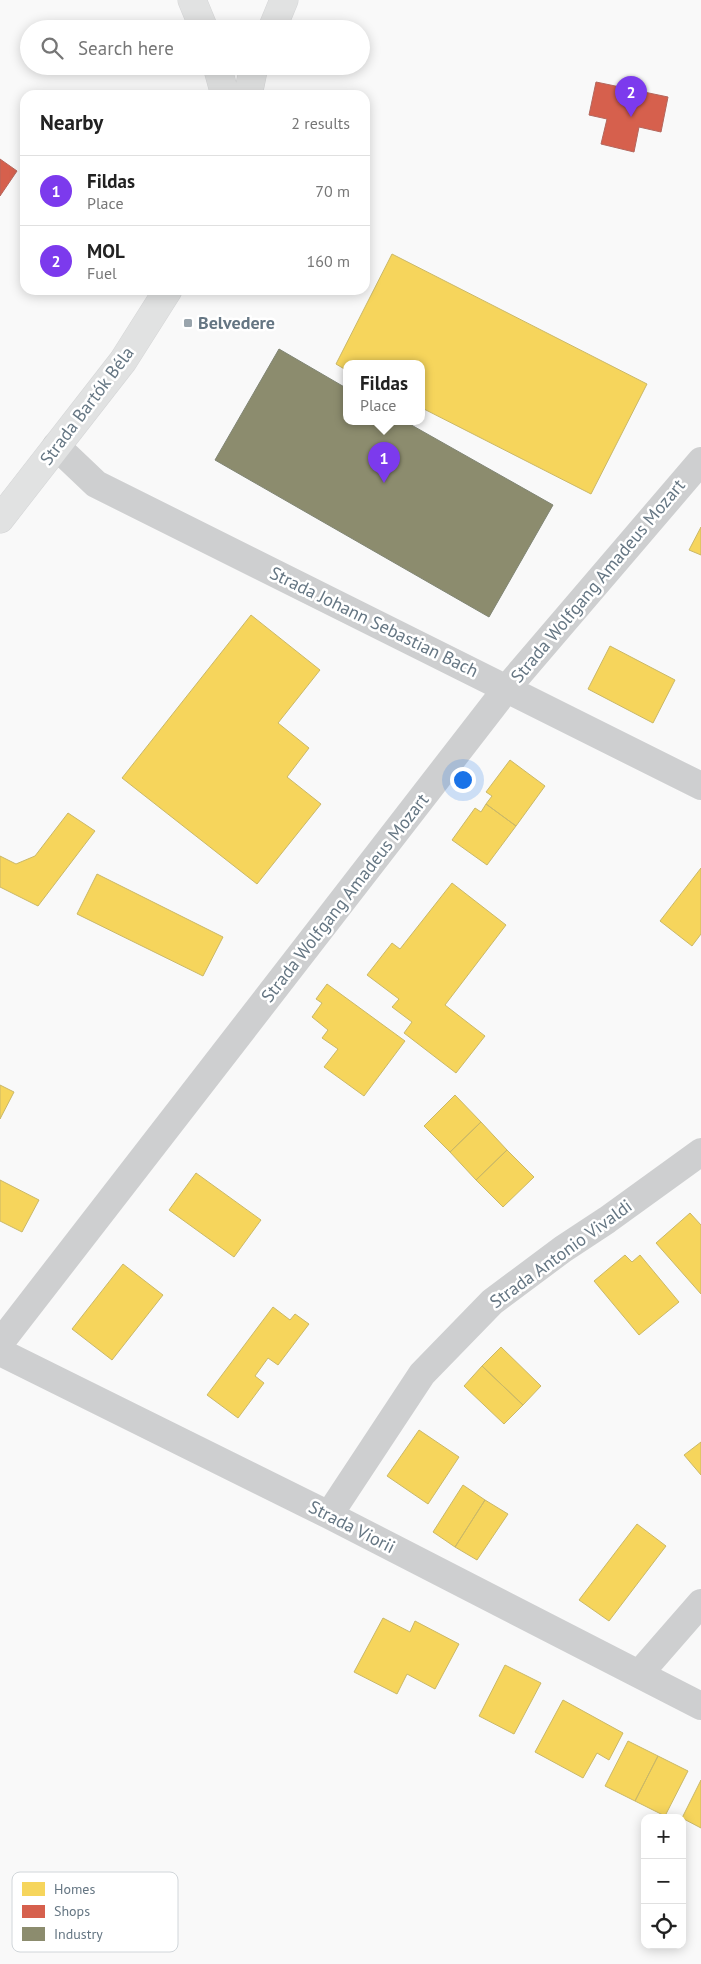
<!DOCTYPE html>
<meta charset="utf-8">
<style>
body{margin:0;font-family:"PT Sans",sans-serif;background:#f6f6f6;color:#222}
.controls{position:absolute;right:15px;bottom:15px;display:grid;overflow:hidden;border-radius:10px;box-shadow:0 2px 12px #0003}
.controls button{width:45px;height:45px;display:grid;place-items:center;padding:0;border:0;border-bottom:1px solid #e0e0e0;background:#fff;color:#222;font:25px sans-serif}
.you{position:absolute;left:462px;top:779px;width:18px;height:18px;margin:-12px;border:4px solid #fff;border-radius:50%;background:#1a73e8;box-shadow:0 0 0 8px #1a73e833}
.badge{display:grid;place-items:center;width:32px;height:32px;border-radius:50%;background:#7c3aed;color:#fff;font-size:16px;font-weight:700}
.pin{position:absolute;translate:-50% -41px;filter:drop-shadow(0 1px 2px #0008)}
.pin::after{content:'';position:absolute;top:26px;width:18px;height:15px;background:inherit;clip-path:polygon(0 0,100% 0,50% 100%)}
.popup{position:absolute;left:343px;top:360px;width:82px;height:65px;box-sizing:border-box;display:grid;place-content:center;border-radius:10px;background:#fff;filter:drop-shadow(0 1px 4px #0005);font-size:16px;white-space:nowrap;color:#767676}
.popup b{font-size:19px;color:#222}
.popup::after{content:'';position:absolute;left:50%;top:100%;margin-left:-10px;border:10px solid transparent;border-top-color:#fff}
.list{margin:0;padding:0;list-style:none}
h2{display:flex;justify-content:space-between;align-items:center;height:65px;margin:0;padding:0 20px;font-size:21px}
h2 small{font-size:16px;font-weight:400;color:#767676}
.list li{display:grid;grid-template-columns:32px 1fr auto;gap:15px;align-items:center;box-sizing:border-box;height:70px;padding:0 20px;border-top:1px solid #e0e0e0}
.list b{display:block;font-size:19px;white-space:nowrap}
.list p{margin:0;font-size:16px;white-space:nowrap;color:#767676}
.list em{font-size:16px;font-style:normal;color:#767676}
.icon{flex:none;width:28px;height:28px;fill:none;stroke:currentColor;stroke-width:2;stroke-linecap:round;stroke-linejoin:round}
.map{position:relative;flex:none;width:701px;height:1964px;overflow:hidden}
.search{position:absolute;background:#fff;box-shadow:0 2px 12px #0003;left:20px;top:20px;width:350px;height:55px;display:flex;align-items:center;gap:12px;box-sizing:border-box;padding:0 18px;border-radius:28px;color:#767676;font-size:19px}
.panel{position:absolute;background:#fff;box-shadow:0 2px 12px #0003;left:20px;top:90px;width:350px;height:205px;border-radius:15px}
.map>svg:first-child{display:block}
.homes{fill:#f6d55c;stroke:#cab868}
.shops{fill:#d6604d;stroke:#b4675d}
.industry{fill:#8c8c6e;stroke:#808574}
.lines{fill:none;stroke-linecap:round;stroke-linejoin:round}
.primary-casing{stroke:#d5d6d7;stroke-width:29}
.street{stroke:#cecfd0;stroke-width:28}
.primary{stroke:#e1e2e2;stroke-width:28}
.poi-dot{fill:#99a4ac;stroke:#fff;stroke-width:2}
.labels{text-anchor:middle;stroke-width:5;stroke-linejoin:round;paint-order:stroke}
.poi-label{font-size:18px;font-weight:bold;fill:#657683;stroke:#fff;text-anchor:start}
.street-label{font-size:18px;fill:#657683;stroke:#fff}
.key{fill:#fff;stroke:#d1d6da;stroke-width:1}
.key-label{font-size:14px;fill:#657683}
</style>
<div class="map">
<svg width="701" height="1964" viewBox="0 0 701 1964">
<rect width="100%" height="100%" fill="#f9f9f9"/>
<!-- homes -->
<path class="homes" d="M 392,254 L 647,384 L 591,494 L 422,408 L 422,364 L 346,364 L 346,370 L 336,364 Z
M 701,527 L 701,555 L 689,550 Z
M 251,615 L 320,670 L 278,723 L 309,748 L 287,777 L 321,804 L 257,884 L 122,778 Z
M 610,646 L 675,680 L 653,723 L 588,689 Z
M 510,760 L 545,786 L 516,826 L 486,804 L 492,796 L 486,792 Z
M 486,804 L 516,826 L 487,865 L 452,840 L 475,808 L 481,812 Z
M 68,813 L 95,831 L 38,906 L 0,887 L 0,856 L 16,864 L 35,856 Z
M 701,868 L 701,934 L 692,946 L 660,921 Z
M 97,874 L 223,937 L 203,976 L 77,914 Z
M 452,883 L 506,925 L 445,1005 L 485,1036 L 456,1073 L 404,1033 L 412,1022 L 392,1007 L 399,999 L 367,975 L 392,943 L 400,949 Z
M 327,984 L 405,1041 L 364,1096 L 324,1067 L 338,1049 L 322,1038 L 328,1030 L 312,1017 L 322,1003 L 316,999 Z
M 0,1085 L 14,1092 L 0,1119 Z
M 455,1095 L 481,1122 L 450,1152 L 424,1126 Z
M 481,1122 L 507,1150 L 476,1180 L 450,1152 Z
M 507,1150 L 534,1177 L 503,1207 L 476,1180 Z
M 196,1173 L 261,1220 L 234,1257 L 169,1210 Z
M 0,1180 L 39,1200 L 22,1232 L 0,1221 Z
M 690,1213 L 701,1225 L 701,1294 L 656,1243 Z
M 625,1255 L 632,1262 L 640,1255 L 679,1302 L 639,1335 L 594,1281 Z
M 123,1264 L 163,1295 L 112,1360 L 72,1329 Z
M 273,1307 L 290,1320 L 295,1314 L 309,1324 L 278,1365 L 268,1358 L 255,1376 L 264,1383 L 238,1418 L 207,1395 Z
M 501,1347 L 541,1386 L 523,1405 L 482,1366 Z
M 482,1366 L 523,1405 L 504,1424 L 464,1386 Z
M 419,1430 L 459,1457 L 428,1504 L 387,1476 Z
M 701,1442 L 701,1475 L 684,1455 Z
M 463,1485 L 485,1500 L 455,1547 L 433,1532 Z
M 485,1500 L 508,1514 L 477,1560 L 455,1547 Z
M 637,1524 L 666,1546 L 609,1621 L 579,1600 Z
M 383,1618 L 410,1632 L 415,1621 L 459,1644 L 435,1689 L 407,1674 L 397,1694 L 354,1672 Z
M 505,1665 L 541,1683 L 514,1734 L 479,1716 Z
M 563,1700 L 623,1733 L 609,1760 L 597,1753 L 583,1778 L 535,1752 Z
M 628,1741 L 658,1756 L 635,1801 L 605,1786 Z
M 658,1756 L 688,1771 L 665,1816 L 635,1801 Z
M 701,1780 L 701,1828 L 682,1818 Z"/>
<!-- shops -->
<path class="shops" d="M 596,82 L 668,97 L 661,132 L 639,127 L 634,152 L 601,144 L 607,119 L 589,115 Z
M 0,159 L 17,171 L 0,196 Z"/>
<!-- industry -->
<path class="industry" d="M 279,349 L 346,388 L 346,422 L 406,422 L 553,505 L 489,617 L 215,460 Z"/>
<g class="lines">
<defs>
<path id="primary" d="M 192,0 L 204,29
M 272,29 L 284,0
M 217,66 L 225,95
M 248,95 L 254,66
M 0,519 L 123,361 L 168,290"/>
</defs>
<!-- primary casing -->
<use href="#primary" class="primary-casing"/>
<!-- street -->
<path class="street" d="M 56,446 L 96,484 L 701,786
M 0,1343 L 507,688 L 701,461
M 0,1352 L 329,1515 L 701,1706
M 329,1515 L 422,1374 L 492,1302 L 563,1249 L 607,1220 L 701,1152
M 639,1674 L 701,1603"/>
<!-- primary -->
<use href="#primary" class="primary"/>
</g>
<!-- markers -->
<rect class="poi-dot" x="183" y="318" width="10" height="10" rx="2.5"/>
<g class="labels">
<!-- poi labels -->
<g class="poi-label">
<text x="198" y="329">Belvedere</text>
</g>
<!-- street labels -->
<g class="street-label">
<text transform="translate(87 406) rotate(-53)" y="6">Strada Bartók Béla</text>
<text transform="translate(598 581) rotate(-50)" y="6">Strada Wolfgang Amadeus Mozart</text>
<text transform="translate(374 622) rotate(26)" y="6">Strada Johann Sebastian Bach</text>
<text transform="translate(345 898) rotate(-52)" y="6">Strada Wolfgang Amadeus Mozart</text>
<text transform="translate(561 1254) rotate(-36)" y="6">Strada Antonio Vivaldi</text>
<text transform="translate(352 1527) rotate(27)" y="6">Strada Viorii</text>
</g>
</g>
<!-- legend -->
<rect x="12" y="1872" width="166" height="80" rx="8" class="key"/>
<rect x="22" y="1882" width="23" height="14" fill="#f6d55c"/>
<rect x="22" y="1905" width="23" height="13" fill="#d6604d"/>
<rect x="22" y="1927" width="23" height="14" fill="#8c8c6e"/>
<g class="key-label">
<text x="54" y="1894">Homes</text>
<text x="54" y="1916">Shops</text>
<text x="54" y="1939">Industry</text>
</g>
</svg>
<div class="controls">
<button>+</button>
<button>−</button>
<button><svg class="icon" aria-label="locate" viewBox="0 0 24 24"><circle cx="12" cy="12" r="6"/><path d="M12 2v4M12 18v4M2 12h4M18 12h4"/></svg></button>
</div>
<div class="you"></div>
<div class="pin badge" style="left:384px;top:483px">1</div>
<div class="popup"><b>Fildas</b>Place</div>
<div class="pin badge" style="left:631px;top:117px">2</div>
<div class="search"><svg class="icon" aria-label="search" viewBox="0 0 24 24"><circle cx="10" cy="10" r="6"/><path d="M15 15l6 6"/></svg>Search here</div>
<section class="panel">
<h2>Nearby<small>2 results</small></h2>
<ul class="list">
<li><span class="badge">1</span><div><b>Fildas</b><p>Place</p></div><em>70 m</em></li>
<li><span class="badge">2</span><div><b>MOL</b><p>Fuel</p></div><em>160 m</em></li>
</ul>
</section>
</div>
